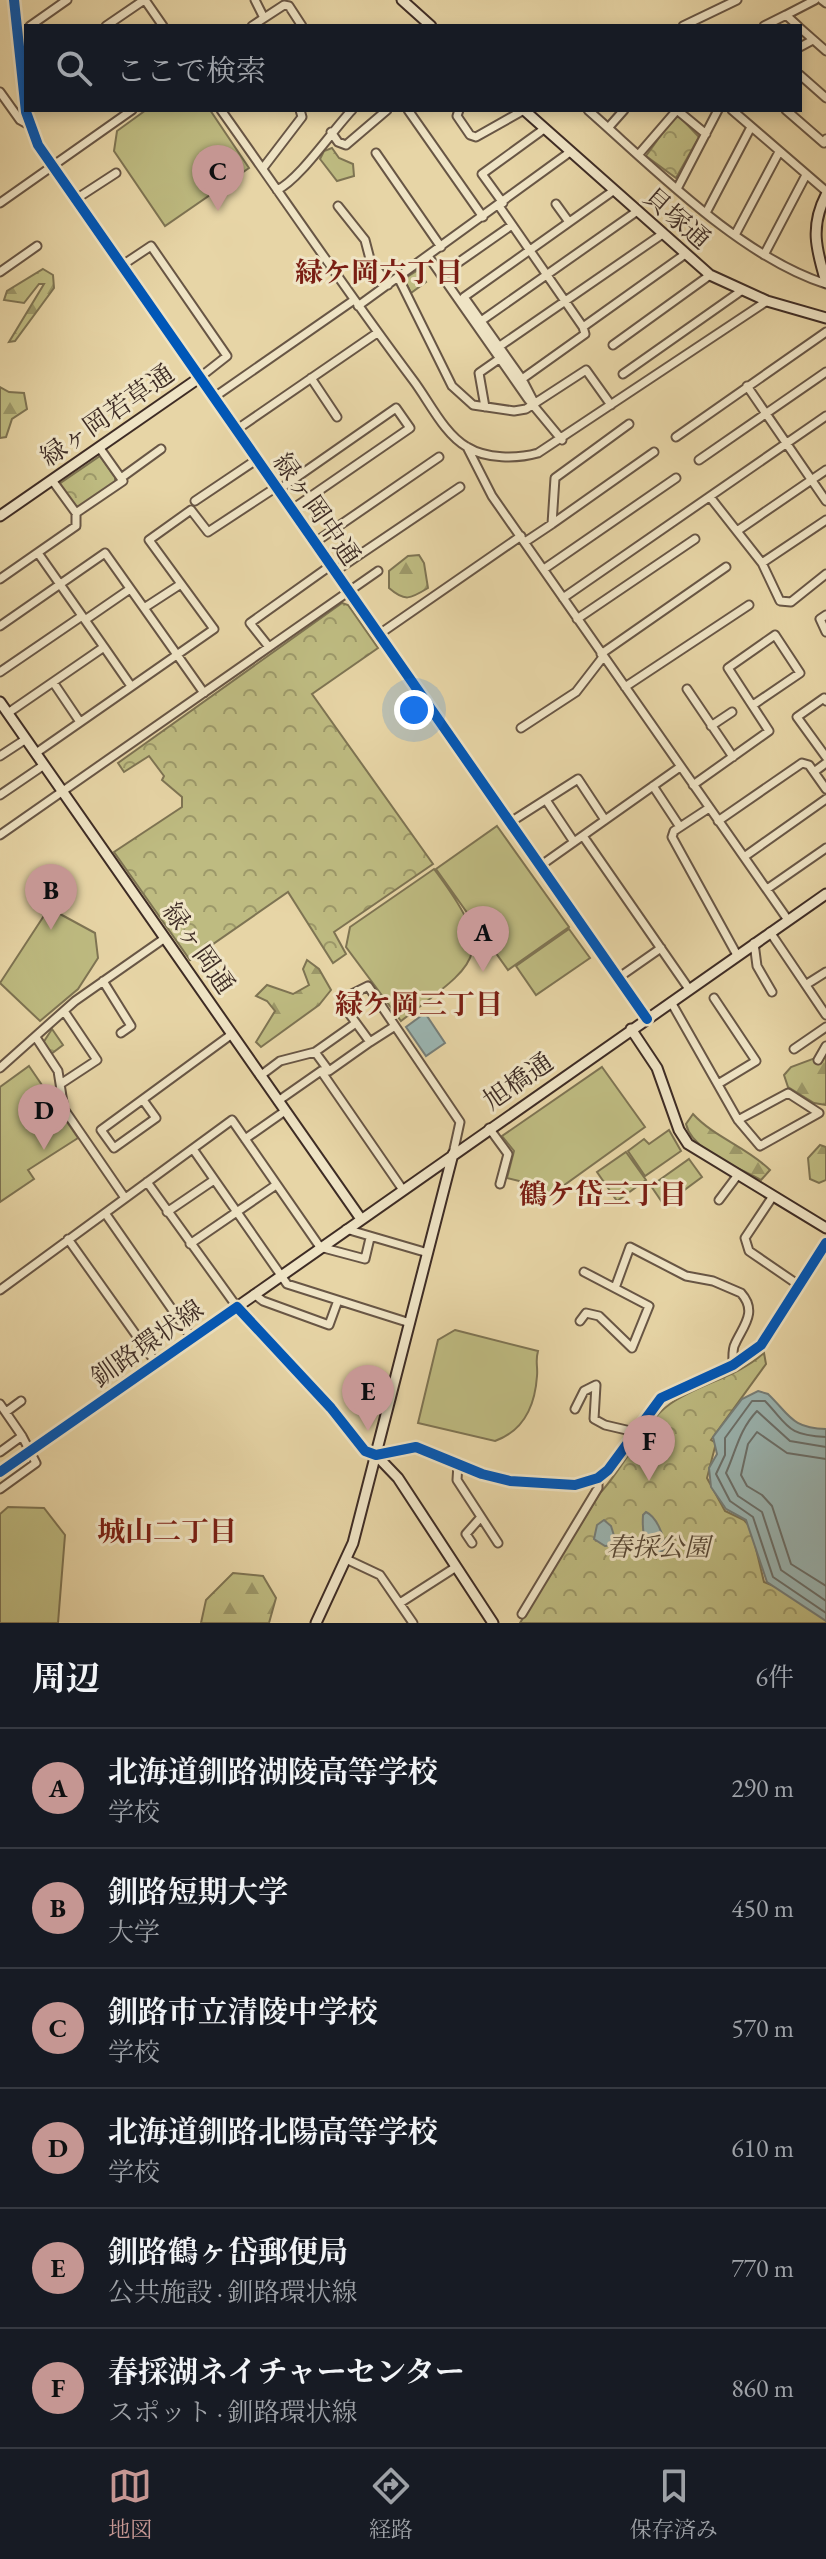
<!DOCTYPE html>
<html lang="ja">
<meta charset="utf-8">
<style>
body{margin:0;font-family:"EB Garamond","Noto Serif JP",serif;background:#242831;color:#f1f3f6}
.you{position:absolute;left:414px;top:710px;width:28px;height:28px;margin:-20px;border:6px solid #fff;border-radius:50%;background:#1a73e8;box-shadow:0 0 0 12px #1a73e833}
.badge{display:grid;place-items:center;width:52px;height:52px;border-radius:50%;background:#c59692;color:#111;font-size:26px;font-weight:700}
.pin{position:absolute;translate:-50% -66px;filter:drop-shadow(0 2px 4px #0008)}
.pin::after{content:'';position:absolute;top:42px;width:28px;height:24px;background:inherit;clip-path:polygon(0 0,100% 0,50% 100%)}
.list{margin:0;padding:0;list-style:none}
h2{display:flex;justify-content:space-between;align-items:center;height:104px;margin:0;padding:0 32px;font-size:34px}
h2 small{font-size:26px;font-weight:400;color:#9ea1a6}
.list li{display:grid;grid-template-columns:52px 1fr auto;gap:24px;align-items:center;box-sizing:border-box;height:120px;padding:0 32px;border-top:2px solid #363941}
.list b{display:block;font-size:30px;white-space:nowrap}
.list p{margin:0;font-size:26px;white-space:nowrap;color:#9ea1a6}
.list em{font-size:26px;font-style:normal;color:#9ea1a6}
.icon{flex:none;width:44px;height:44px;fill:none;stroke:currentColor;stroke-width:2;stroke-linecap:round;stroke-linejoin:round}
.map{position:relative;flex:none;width:826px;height:1623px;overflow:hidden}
.search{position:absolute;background:#171b24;box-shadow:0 4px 12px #0003;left:24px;right:24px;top:24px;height:88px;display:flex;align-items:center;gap:20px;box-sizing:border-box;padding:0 28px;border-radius:0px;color:#9ea1a6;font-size:30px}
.sheet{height:824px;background:#171b24}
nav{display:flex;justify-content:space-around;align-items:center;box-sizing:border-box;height:112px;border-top:2px solid #363941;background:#171b24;font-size:22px;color:#9ea1a6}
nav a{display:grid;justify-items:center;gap:4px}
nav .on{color:#c59692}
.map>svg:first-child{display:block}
.green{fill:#bebb81;stroke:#7e7453;stroke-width:2}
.forest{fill:url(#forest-firs);stroke:#7e7453;stroke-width:2}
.park{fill:url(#park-crowns);stroke:#7e7453;stroke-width:2}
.water{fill:#9bb6b3;stroke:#767f7a;stroke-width:2}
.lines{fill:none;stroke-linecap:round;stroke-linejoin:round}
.shore{stroke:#6c716c;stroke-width:2}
.street-casing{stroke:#685645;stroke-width:11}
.secondary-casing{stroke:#3e2c25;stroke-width:13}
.street{stroke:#efe4c5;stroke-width:7}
.secondary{stroke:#efe4c5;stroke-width:9}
.secondary-bridge-casing{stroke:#3e2c25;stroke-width:13;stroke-linecap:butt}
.secondary-bridge{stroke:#efe4c5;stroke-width:9}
.cycleway-casing{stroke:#efe4c5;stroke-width:15}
.cycleway{stroke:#0057b8;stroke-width:10}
.labels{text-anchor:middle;stroke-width:6;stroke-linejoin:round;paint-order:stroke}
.street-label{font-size:26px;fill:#3e2c25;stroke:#efe4c5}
.park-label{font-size:26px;font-style:italic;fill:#584937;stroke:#efe4c5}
.neighbourhood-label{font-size:28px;font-weight:bold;fill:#7a1f14;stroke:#efe4c5}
</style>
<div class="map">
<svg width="826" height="1623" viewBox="0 0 826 1623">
<defs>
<pattern id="forest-firs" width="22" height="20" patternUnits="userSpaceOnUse" patternTransform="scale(2)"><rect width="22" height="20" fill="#bebb81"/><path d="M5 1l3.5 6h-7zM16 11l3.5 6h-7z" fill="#9c9869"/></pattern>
<pattern id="park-crowns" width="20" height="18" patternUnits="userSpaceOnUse" patternTransform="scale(2)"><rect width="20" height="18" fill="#bebb81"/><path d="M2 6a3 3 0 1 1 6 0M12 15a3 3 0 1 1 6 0" fill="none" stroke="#9c9869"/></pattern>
</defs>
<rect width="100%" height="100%" fill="#e7d5a6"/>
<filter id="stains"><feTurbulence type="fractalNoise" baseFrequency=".0025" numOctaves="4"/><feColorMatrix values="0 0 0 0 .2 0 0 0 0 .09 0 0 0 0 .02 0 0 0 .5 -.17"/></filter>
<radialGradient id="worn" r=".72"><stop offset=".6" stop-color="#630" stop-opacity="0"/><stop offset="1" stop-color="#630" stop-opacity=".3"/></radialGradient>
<!-- green -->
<path class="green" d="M 146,110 L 210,110 L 249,168 L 165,226 L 114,151 L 117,131 Z
M 497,826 L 569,927 L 508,970 L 436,869 Z
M 434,869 C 499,956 479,961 401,1021 L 346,947 L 350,927 Z
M 49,908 L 95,933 L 98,958 L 78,989 L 40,1021 L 0,983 Z
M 569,929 L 590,958 L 536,995 L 516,966 Z
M 29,1066 L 78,1138 L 28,1170 L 34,1179 L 0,1202 L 0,1087 Z
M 602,1067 L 645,1127 L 549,1196 L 543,1187 L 507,1178 L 514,1151 L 502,1136 Z
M 669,1130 L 681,1151 L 645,1176 L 628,1151 L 644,1139 L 649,1144 Z
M 626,1152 L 646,1180 L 617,1201 L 597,1172 Z
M 689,1159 L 702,1177 L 664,1205 L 651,1186 Z
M 455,1330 L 538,1351 C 535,1362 538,1366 537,1376 C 535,1406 523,1431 495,1441 L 418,1423 L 438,1340 Z
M 8,1507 L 44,1508 L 65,1535 L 58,1623 L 0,1623 L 0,1514 Z"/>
<!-- forest -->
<path class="forest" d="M 332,148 L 339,158 L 353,164 L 354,176 L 337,181 L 320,159 L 324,151 Z
M 43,269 L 53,275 L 54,288 L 15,341 L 9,342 L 44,284 L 39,284 L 24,303 L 4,300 L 7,291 Z
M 0,387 L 9,392 L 24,393 L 27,409 L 12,419 L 6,437 L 0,438 Z
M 419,555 L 424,563 L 428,588 C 410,599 405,602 389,588 L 389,571 L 408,556 Z
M 307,960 L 319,969 L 331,990 L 319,1005 L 261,1047 L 256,1042 L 275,1011 L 267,1001 L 256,996 L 267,985 L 293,994 L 309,985 L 303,969 Z
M 826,1054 L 826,1105 L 814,1103 L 788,1087 L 784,1075 L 791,1067 Z
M 693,1114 C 715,1138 747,1147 770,1170 L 761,1180 C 738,1167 692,1151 686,1124 Z
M 820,1145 L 826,1147 L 826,1180 L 819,1183 L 810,1179 L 808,1158 Z
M 233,1573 L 263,1576 L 276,1598 L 269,1623 L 201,1623 L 206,1600 Z"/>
<!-- park -->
<path class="park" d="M 674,117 L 680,117 L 699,137 L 676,178 L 646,156 Z
M 418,270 L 426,282 L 411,293 L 404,279 Z
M 100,456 L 115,477 L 115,482 L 81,507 L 75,506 L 59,484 Z
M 342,603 L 348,605 L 378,648 L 312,694 L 433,864 L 334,932 L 346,954 L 333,963 L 288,892 L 190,960 L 114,852 L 182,807 L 182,797 L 162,780 L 164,776 L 149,756 L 124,772 L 118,763 Z
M 52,1029 L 63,1045 L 51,1054 L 43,1043 Z
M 764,1353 L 766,1364 L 711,1440 L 716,1443 L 707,1478 L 725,1511 L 744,1520 L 751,1528 L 764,1582 L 803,1598 L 826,1616 L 826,1623 L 520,1623 L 600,1493 C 624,1468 643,1423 670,1404 C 700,1383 736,1378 764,1353 Z"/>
<!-- water -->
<path class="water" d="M 425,1013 L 445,1043 L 426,1056 L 406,1027 Z
M 758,1391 L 768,1394 C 790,1415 791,1428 826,1429 L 826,1621 L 767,1582 L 746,1520 L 726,1509 L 711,1487 L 709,1468 L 717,1454 L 713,1437 L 742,1399 Z
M 646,1512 C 657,1517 664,1536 665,1548 L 658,1555 C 643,1548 642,1530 643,1515 Z
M 604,1520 L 611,1526 L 617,1545 L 605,1546 L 594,1539 L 597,1525 Z"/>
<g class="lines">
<!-- shore -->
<path class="shore" d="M 826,1437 C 786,1435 789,1426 765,1401 L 752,1401 L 725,1438 L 725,1455 L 716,1474 L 730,1501 L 753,1517 L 773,1577 L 826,1613
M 826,1447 L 790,1441 L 757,1411 C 739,1430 736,1451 726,1473 L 738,1496 L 762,1512 L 781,1570 L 826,1601
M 826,1459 L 787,1453 L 757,1432 L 748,1444 L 741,1475 L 747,1486 L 762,1495 L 772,1506 L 791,1564 L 826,1586"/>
<defs>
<path id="street" d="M 145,0 L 163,26
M 255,0 L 264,18
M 822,0 L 826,3
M 786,15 L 815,0
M 30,26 L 67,0
M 106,26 L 144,0
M 252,26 L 284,5 L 289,6 L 302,26
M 683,26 L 737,0
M 764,26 L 786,15 L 798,26
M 800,28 L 826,51
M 800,47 L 813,40
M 800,75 L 826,98
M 0,92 L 20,120 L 29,125
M 221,110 C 285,200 347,292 413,380 C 429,401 444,434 467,447 C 486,459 517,459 538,453 L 767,301
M 408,110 L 483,217
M 459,110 L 457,116 L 470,135 L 476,137 L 524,110
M 588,110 C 655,169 741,257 826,284
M 732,110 L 826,191
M 786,110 L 824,143 L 826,139
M 608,128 L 624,110
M 331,132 L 338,142 L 346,145 L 387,110
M 376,153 L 441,247
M 639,154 L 677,110 L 706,134
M 263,168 L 302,117 L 300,110
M 678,187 L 718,110
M 277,190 C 299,180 332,131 352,110
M 76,199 L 116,173
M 0,203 L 132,110
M 503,203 L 482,174 L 544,129
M 556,204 L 569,222
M 338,206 L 365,240 L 370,259 L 388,285
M 499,206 L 583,327
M 707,211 L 751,127
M 735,235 L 779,152
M 764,255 L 806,175
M 428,256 L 528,399 L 562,440
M 121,266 L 151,246 L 227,356 L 199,378
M 452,267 L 512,225
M 0,272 L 37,246
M 398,277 L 452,386 L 473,405 L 514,411 L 526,409 L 586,370 L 611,405
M 358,306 L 570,152
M 481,321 L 636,212
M 613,345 L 710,275
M 500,346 L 661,235
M 623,374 L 741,291
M 311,378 L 337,417
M 522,379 L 585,334 L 583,327 L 684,255
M 747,386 L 826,501
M 213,398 L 354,300
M 535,404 L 522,379 L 464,297 L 613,191
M 485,407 L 479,373 L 499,359
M 236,430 L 377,333
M 676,437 L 826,332
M 467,447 L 492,496 L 788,920
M 699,460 L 826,372
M 121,478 L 161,449
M 277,491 L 396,408 L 410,428 L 291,510
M 710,497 L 762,563 L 780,601 L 791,602 L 826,574
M 195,501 L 256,460
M 76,513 L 123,481 L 99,447
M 552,524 L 654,452
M 737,531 L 826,470
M 525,542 L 552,524 L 555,478 L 629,424
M 314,543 L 439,457
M 762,563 L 826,520
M 544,569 L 676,478
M 334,572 L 460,487
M 0,579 L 76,526 L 76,513 L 52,480
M 181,584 L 144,608 L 204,693
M 563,598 L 826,416
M 826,615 L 820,619 L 826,632
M 577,619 L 695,539
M 85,620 L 130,589
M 0,626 L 105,553 L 144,608
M 378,635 L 521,536
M 104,647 L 131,686
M 269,647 L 250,623 L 330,566
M 601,654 L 726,567
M 0,672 L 82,616
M 53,682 L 80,722
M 625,687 L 749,605
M 687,689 L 733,757
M 826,701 L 824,698 L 797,717 L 826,757
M 8,713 L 104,647 L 38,553
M 711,726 L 732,712
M 521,728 L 576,692 L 603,657
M 36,753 L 214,629 L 149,540 L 191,510 L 208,532 L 275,488
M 0,756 L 26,739
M 814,772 L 826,763
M 693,785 L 769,731 L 728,668 L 775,635 L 800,673 L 753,705
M 653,786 L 680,827
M 0,795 L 44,765
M 546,800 L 574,842
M 709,808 L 674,831 L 672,837 L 737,955
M 718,821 L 802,763 L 809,765 L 826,789
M 509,823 L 578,779 L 605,820
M 0,835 L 378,571
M 583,836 L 689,989
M 744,857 L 826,799
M 540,866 L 680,767
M 767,889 L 826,848
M 770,932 L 826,1015
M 754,943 L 757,966 L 772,992
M 618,978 L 661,948
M 103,981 L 131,1026 L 121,1033
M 807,984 L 826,972
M 714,998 L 756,1061 L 718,1084
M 671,1002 L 738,1120 L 760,1146 L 819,1113 L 788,1093 L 738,1120
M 37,1039 L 58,1071 L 64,1109 L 125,1198
M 370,1042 L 395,1026
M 794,1049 L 826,1027
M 315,1052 L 329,1071 L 370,1042 L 348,1012 L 352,994 L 368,986 L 460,1122 L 453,1154
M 818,1060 L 826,1046
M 0,1068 L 75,1001 L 165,938
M 260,1076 L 280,1061 L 315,1052 L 356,1023
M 62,1083 L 97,1060 L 64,1011
M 143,1100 L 156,1118 L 114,1148 L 101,1130 L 232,1034
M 278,1101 L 321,1071 L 403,1190
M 489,1128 L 508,1154 L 500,1184
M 245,1139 L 285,1111
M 193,1149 L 287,1284 L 410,1323
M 147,1182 L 237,1307
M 773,1196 L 745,1238 L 749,1251 L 800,1286
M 719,1200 L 737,1176
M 167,1212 L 214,1180
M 105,1213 L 192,1338
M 346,1229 L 428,1253
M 68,1239 L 156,1363
M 190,1244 L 276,1185
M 615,1288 L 630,1247 L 686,1276 L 713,1281 L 741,1293 C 758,1312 743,1326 735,1344 C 732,1349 733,1358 733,1365
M 0,1290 L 232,1120 L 320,1247 L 365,1259 L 370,1238
M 254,1294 L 263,1301 L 329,1325 L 337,1303
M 580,1321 L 586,1313 L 599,1316 L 632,1348 L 649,1306 L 584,1272
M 0,1404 L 22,1436 L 0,1452
M 575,1409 L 584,1391 L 596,1385 L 594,1419 L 605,1425 L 635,1432
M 6,1412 L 21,1401
M 458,1464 L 457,1480 L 498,1543
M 0,1489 L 36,1463 L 22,1436
M 472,1543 L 466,1534 L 481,1517
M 346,1559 L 380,1575 L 413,1623
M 400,1603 L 456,1567
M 522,1614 L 598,1488 L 598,1478"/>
<path id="secondary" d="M 14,0 L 26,112 L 38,145 L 647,1019
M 402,0 L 431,26
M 524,110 L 710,275 L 767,301 L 826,318
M 826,195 C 810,226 816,249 826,282
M 0,516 L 199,378
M 0,702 L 361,1219
M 631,1029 L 657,1068 L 679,1130 L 688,1144 L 826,1228
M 237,1307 L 826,894
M 37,1446 L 237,1307 L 331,1408 L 365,1451 L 376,1455 L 416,1447 L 482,1474 L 510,1481 L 575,1485 L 598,1478 L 608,1470 L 661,1398 L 733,1365 L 761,1345 L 826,1243
M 376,1455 L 398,1478 L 493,1623
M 316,1623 L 353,1543 L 453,1154"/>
</defs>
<!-- street casing -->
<use href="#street" class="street-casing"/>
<!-- secondary casing -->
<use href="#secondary" class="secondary-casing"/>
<!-- street -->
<use href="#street" class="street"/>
<!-- secondary -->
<use href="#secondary" class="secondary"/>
<defs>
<path id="secondary-bridge" d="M 0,1472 L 37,1446"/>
</defs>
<!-- secondary-bridge casing -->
<use href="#secondary-bridge" class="secondary-bridge-casing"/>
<!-- secondary-bridge -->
<use href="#secondary-bridge" class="secondary-bridge"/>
<defs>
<path id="cycleway" d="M 14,0 L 26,112 L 38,145 L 647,1019
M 0,1472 L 237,1307 L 331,1408 L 365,1451 L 376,1455 L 416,1447 L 482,1474 L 510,1481 L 575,1485 L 598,1478 L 608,1470 L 661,1398 L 733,1365 L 761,1345 L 826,1243"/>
</defs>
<!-- cycleway casing -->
<use href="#cycleway" class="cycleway-casing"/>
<!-- cycleway -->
<use href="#cycleway" class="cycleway"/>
</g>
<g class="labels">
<!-- street labels -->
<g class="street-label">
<text transform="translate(677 218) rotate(41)" y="9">貝塚通</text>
<text transform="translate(107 415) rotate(-35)" y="9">緑ヶ岡若草通</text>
<text transform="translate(317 509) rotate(55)" y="9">緑ヶ岡中通</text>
<text transform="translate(199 948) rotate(55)" y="9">緑ヶ岡通</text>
<text transform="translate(518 1081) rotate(-35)" y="9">旭橋通</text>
<text transform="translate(147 1343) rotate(-35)" y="9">釧路環状線</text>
</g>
<!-- park labels -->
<g class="park-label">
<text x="658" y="1556">春採公園</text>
</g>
<!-- neighbourhood labels -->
<g class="neighbourhood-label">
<text x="379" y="282">緑ケ岡六丁目</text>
<text x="419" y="1014">緑ケ岡三丁目</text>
<text x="603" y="1204">鶴ケ岱三丁目</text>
<text x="167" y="1541">城山二丁目</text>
</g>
</g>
<rect width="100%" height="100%" filter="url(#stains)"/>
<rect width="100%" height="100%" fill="url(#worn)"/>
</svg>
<div class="you"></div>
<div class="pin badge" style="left:483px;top:972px">A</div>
<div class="pin badge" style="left:51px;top:930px">B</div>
<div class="pin badge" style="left:218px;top:211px">C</div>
<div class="pin badge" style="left:44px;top:1150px">D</div>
<div class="pin badge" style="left:368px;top:1431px">E</div>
<div class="pin badge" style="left:649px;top:1481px">F</div>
<div class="search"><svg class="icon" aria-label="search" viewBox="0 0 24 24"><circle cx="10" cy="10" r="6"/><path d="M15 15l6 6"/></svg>ここで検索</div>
</div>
<section class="sheet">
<h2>周辺<small>6件</small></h2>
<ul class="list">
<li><span class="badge">A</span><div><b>北海道釧路湖陵高等学校</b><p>学校</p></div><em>290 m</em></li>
<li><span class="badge">B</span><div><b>釧路短期大学</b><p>大学</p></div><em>450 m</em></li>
<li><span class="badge">C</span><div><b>釧路市立清陵中学校</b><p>学校</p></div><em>570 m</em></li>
<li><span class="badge">D</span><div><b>北海道釧路北陽高等学校</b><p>学校</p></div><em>610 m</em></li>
<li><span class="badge">E</span><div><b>釧路鶴ヶ岱郵便局</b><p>公共施設 · 釧路環状線</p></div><em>770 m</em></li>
<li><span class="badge">F</span><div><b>春採湖ネイチャーセンター</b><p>スポット · 釧路環状線</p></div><em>860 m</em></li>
</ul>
</section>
<nav>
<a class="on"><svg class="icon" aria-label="map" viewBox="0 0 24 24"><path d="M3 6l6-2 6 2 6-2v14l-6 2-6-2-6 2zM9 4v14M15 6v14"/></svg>地図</a>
<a><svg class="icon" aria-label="directions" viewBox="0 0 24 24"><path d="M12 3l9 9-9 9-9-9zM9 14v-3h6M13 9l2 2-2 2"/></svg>経路</a>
<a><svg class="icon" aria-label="saved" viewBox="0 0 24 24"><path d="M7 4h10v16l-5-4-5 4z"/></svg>保存済み</a>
</nav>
